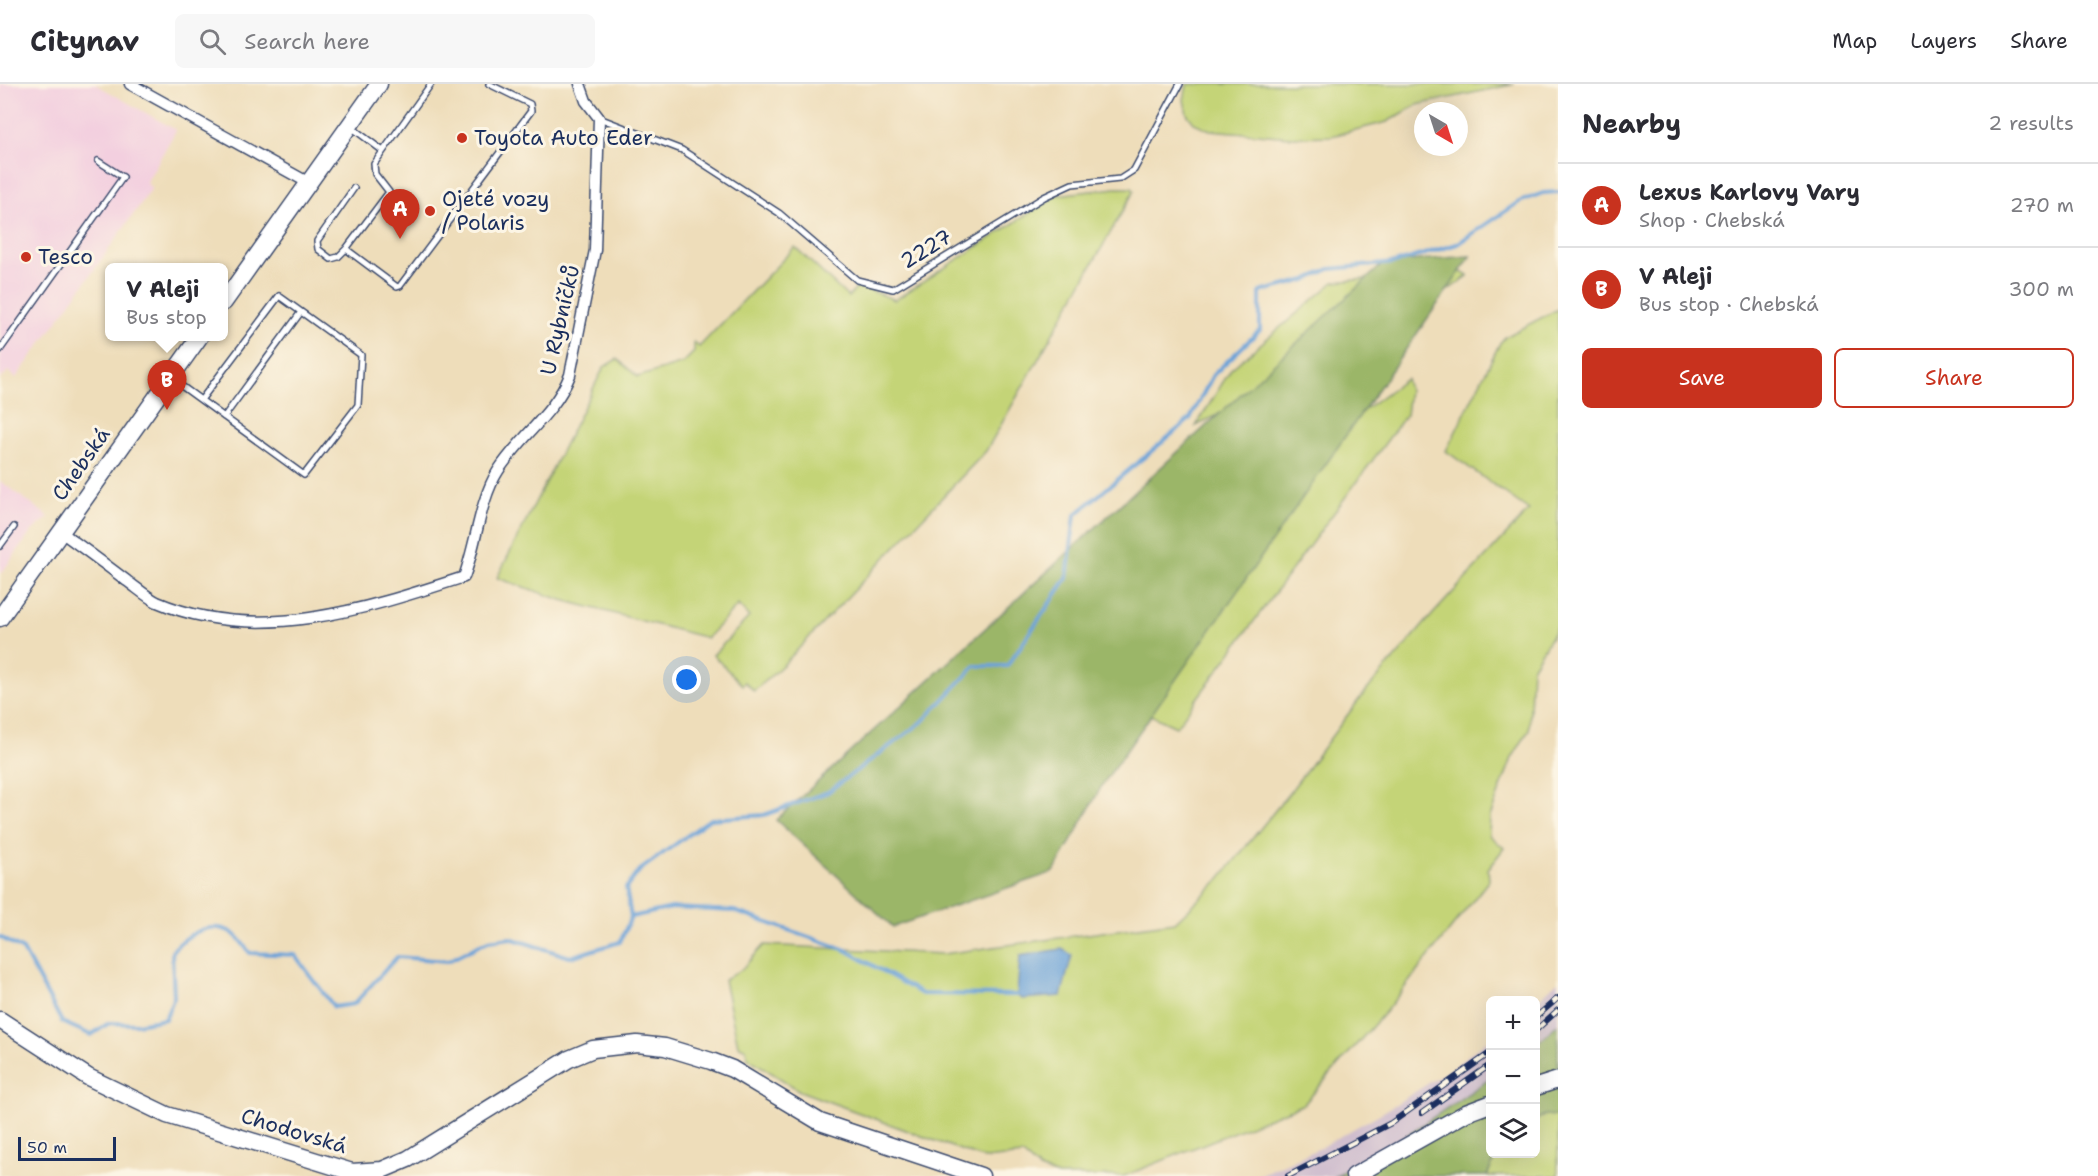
<!DOCTYPE html>
<meta charset="utf-8">
<style>
body{margin:0;font-family:"Shantell Sans",sans-serif;background:#f7f7f7;color:#2b2b33}
.controls{position:absolute;right:18px;bottom:18px;display:grid;overflow:hidden;border-radius:9px;box-shadow:0 6px 24px #0002}
.controls button{width:54px;height:54px;display:grid;place-items:center;padding:0;border:0;border-bottom:2px solid #e1e1e2;background:#fff;color:#2b2b33;font:30px sans-serif}
.compass{position:absolute;left:1414px;top:18px;width:54px;height:54px;border-radius:50%;background:#fff;box-shadow:0 6px 24px #0002;rotate:141deg}
.scale{position:absolute;left:18px;bottom:15px;width:98px;box-sizing:border-box;padding-left:6px;border:3px solid #1b2f5e;border-top:0;font-size:16px;line-height:21px;white-space:nowrap;color:#1b2f5e;-webkit-text-stroke:4px #fcf5e5;paint-order:stroke}
.you{position:absolute;left:687px;top:596px;width:21px;height:21px;margin:-15px;border:4px solid #fff;border-radius:50%;background:#1a73e8;box-shadow:0 0 0 9px #1a73e833}
.badge{display:grid;place-items:center;width:39px;height:39px;border-radius:50%;background:#c8321e;color:#fff;font-size:20px;font-weight:700}
.pin{position:absolute;translate:-50% -50px;filter:drop-shadow(0 2px 3px #0008)}
.pin::after{content:'';position:absolute;top:32px;width:21px;height:18px;background:inherit;clip-path:polygon(0 0,100% 0,50% 100%)}
.popup{position:absolute;left:105px;top:179px;width:123px;height:78px;box-sizing:border-box;display:grid;place-content:center;border-radius:9px;background:#fff;filter:drop-shadow(0 2px 4px #0005);font-size:20px;white-space:nowrap;color:#7c7c81}
.popup b{font-size:22px;color:#2b2b33}
.popup::after{content:'';position:absolute;left:50%;top:100%;margin-left:-12px;border:12px solid transparent;border-top-color:#fff}
.list{margin:0;padding:0;list-style:none}
h2{display:flex;justify-content:space-between;align-items:center;height:78px;margin:0;padding:0 24px;font-size:26px}
h2 small{font-size:20px;font-weight:400;color:#7c7c81}
.list li{display:grid;grid-template-columns:39px 1fr auto;gap:18px;align-items:center;box-sizing:border-box;height:84px;padding:0 24px;border-top:2px solid #e1e1e2}
.list b{display:block;font-size:22px;white-space:nowrap}
.list p{margin:0;font-size:20px;white-space:nowrap;color:#7c7c81}
.list em{font-size:20px;font-style:normal;color:#7c7c81}
.actions{display:flex;gap:12px;padding:18px 24px}
.actions a{flex:1;padding:14px 0;border:2px solid #c8321e;border-radius:9px;text-align:center;font-size:21px;color:#c8321e}
.actions .main{background:#c8321e;color:#fff}
.icon{flex:none;width:33px;height:33px;fill:none;stroke:currentColor;stroke-width:2;stroke-linecap:round;stroke-linejoin:round}
.map{position:relative;flex:none;width:1558px;height:1092px;overflow:hidden}
header{display:flex;align-items:center;gap:36px;box-sizing:border-box;height:84px;padding:0 30px;background:#fff;border-bottom:2px solid #e1e1e2}
header strong{font-size:28px}
nav{display:flex;gap:33px;margin-inline-start:auto;font-size:21px}
.search{width:420px;height:54px;background:#f7f7f7;display:flex;align-items:center;gap:15px;box-sizing:border-box;padding:0 21px;border-radius:9px;color:#7c7c81;font-size:22px}
main{display:flex}
aside{flex:1;background:#fff}
.map>svg:first-child{display:block}
.built{fill:#f3cfdf}
.industrial{fill:#cfbdce}
.green{fill:#c4d477;stroke:#70826a;stroke-width:1.5}
.forest{fill:#9bb668;stroke:#5b7263;stroke-width:1.5}
.water{fill:#6aa2d8;stroke:#42689b;stroke-width:1.5}
.lines{fill:none;stroke-linecap:round;stroke-linejoin:round}
.stream{stroke:#6aa2d8;stroke-width:4}
.lane-casing{stroke:#3b496c;stroke-width:8}
.street-casing{stroke:#3b496c;stroke-width:13}
.secondary-casing{stroke:#3b496c;stroke-width:19}
.lane{stroke:#fff;stroke-width:5}
.street{stroke:#fff;stroke-width:10}
.secondary{stroke:#fff;stroke-width:16}
.rail-casing{stroke:#1b2f5e;stroke-width:6}
.rail{stroke:#fcf5e5;stroke-width:4;stroke-dasharray:11;stroke-linecap:butt}
.poi-dot{fill:#c8321e;stroke:#fcf5e5;stroke-width:2}
.labels{text-anchor:middle;stroke-width:6;stroke-linejoin:round;paint-order:stroke}
.poi-label{font-size:21px;fill:#1b2f5e;stroke:#fcf5e5;text-anchor:start}
.street-label{font-size:21px;fill:#1b2f5e;stroke:#fcf5e5}
</style>
<header>
<strong>Citynav</strong>
<div class="search"><svg class="icon" aria-label="search" viewBox="0 0 24 24"><circle cx="10" cy="10" r="6"/><path d="M15 15l6 6"/></svg>Search here</div>
<nav><a>Map</a><a>Layers</a><a>Share</a></nav>
</header>
<main>
<div class="map">
<svg width="1558" height="1092" viewBox="0 0 1558 1092">
<rect width="100%" height="100%" fill="#fcf5e5"/>
<filter id="ink" filterUnits="userSpaceOnUse"><feTurbulence type="fractalNoise" baseFrequency=".0167" numOctaves="2"/><feDisplacementMap in="SourceGraphic" scale="12" xChannelSelector="R" yChannelSelector="G"/><feConvolveMatrix kernelMatrix="1 2 1 2 8 2 1 2 1" color-interpolation-filters="sRGB"/></filter>
<filter id="wash" filterUnits="userSpaceOnUse"><feTurbulence type="fractalNoise" baseFrequency=".008" numOctaves="4" result="noise"/><feDisplacementMap in="SourceGraphic" scale="24" xChannelSelector="R" yChannelSelector="G"/><feGaussianBlur stdDeviation="1.35" result="paint"/><feColorMatrix in="noise" values="0 0 0 0 0 0 0 0 0 0 0 0 0 0 0 0 0 1.4 0 .05"/><feComposite in="paint" operator="in"/></filter>
<g filter="url(#wash)">
<rect width="100%" height="100%" fill="#eeddba"/>
<!-- built -->
<path class="built" d="M 0,0 L 95,0 L 176,46 L 146,99 L 152,104 L 84,200 L 16,294 L 8,287 L 0,296 Z
M 0,397 L 49,433 L 32,447 L 0,491 Z"/>
<!-- industrial -->
<path class="industrial" d="M 1558,897 L 1558,940 L 1536,960 L 1536,917 Z
M 1490,954 L 1490,995 L 1401,1055 L 1335,1092 L 1257,1092 L 1316,1066 L 1385,1027 L 1451,985 Z"/>
<!-- green -->
<path class="green" d="M 1187,0 L 1515,0 L 1417,21 L 1387,38 L 1331,52 L 1291,53 L 1210,46 L 1194,39 L 1187,30 L 1184,16 Z
M 1116,104 L 1132,104 L 1134,107 L 986,367 L 784,580 L 754,607 L 745,598 L 742,601 L 713,571 L 749,533 L 738,521 L 707,554 L 562,516 L 497,494 L 604,283 L 617,275 L 638,293 L 683,279 L 694,268 L 694,258 L 699,263 L 795,163 L 848,213 L 859,202 L 895,216 L 1057,111 Z
M 1445,178 L 1468,192 L 1421,225 L 1196,342 L 1231,285 L 1334,198 L 1409,191 Z
M 1558,225 L 1558,541 L 1532,584 L 1529,646 L 1512,674 L 1490,733 L 1489,751 L 1504,764 L 1488,785 L 1489,796 L 1386,927 L 1304,1020 L 1124,1092 L 1058,1092 L 1039,1085 L 1023,1071 L 985,1075 L 919,1051 L 800,1007 L 748,974 L 746,965 L 738,961 L 724,896 L 741,886 L 764,861 L 943,870 L 1175,838 L 1218,797 L 1290,708 L 1361,613 L 1433,530 L 1529,426 L 1446,367 L 1500,259 L 1505,253 Z
M 1406,295 L 1409,306 L 1406,331 L 1176,643 L 1142,627 L 1353,334 Z
M 1545,1031 L 1558,1032 L 1558,1092 L 1487,1092 L 1494,1077 L 1503,1070 L 1536,1070 L 1536,1036 Z"/>
<!-- forest -->
<path class="forest" d="M 1471,172 L 1103,700 L 1054,788 L 893,843 L 776,736 L 1384,179 Z
M 1558,940 L 1558,1032 L 1545,1031 L 1536,1036 L 1536,960 Z
M 1490,995 L 1490,1070 L 1503,1070 L 1494,1077 L 1487,1092 L 1335,1092 L 1401,1055 Z"/>
<!-- water -->
<path class="water" d="M 1062,865 L 1072,871 L 1061,912 L 1021,915 L 1017,911 L 1020,872 Z"/>
<g class="lines">
<!-- stream -->
<path class="stream" d="M 631,833 L 672,824 L 734,827 L 846,866 L 922,910 L 1017,911
M 0,853 L 23,866 L 62,938 L 91,951 L 109,939 L 137,940 L 165,935 L 174,913 L 172,867 C 186,852 208,836 231,848 C 238,852 245,863 250,869 L 295,871 L 334,923 L 354,920 L 397,873 L 448,877 L 488,857 L 510,854 L 570,873 L 620,858 L 631,833 L 626,804 L 640,786 L 710,735 L 764,731 L 828,708 L 922,638 L 975,582 L 1007,582 L 1067,494 L 1075,431 L 1190,335 L 1213,291 L 1260,246 L 1260,208 L 1306,196 L 1330,185 L 1395,179 L 1457,160 L 1519,118 L 1543,109 L 1558,108"/>
</g>
</g>
<g filter="url(#ink)">
<g class="lines">
<defs>
<path id="lane" d="M 431,0 L 374,80 L 375,90 L 389,108 L 346,165 L 397,203 L 400,202 L 531,27 L 530,20 L 489,0
M 599,34 L 682,66 L 779,129 L 857,196 L 893,205 L 1044,113 L 1072,100 L 1120,95 L 1134,86 L 1180,0
M 351,43 L 383,67
M 346,165 L 338,173 L 331,175 L 318,165 L 317,157 L 354,104
M 0,266 L 123,93 L 98,77
M 172,295 L 304,391 L 358,321 L 361,271 L 279,212 L 201,316
M 224,333 L 301,228
M 0,462 L 14,443"/>
<path id="street" d="M 130,0 L 309,99
M 61,448 C 83,464 105,480 127,497 C 137,504 147,513 157,518 C 258,561 366,525 464,493 C 476,461 480,415 498,387 C 520,353 555,329 570,291 L 595,166 L 599,34 L 586,17 L 580,0"/>
<path id="secondary" d="M 224,218 L 379,0
M 0,534 L 200,252
M 0,936 L 88,993 L 167,1031 L 352,1088 L 382,1086 L 408,1075 L 569,975 L 593,965 L 637,960 L 665,963 L 711,977 L 732,985 L 820,1038 L 981,1092
M 1536,1003 L 1558,996
M 1354,1092 L 1466,1029 L 1490,1020"/>
</defs>
<!-- lane casing -->
<use href="#lane" class="lane-casing"/>
<!-- street casing -->
<use href="#street" class="street-casing"/>
<!-- secondary casing -->
<use href="#secondary" class="secondary-casing"/>
<!-- lane -->
<use href="#lane" class="lane"/>
<!-- street -->
<use href="#street" class="street"/>
<!-- secondary -->
<use href="#secondary" class="secondary"/>
<defs>
<path id="rail" d="M 1536,933 L 1558,914
M 1536,946 L 1558,926
M 1422,1029 L 1490,981
M 1288,1092 L 1391,1039 L 1490,969"/>
</defs>
<!-- rail casing -->
<use href="#rail" class="rail-casing"/>
<!-- rail -->
<use href="#rail" class="rail"/>
</g>
</g>
<!-- markers -->
<g class="poi-dot">
<circle cx="462" cy="54" r="6"/>
<circle cx="430" cy="127" r="6"/>
<circle cx="26" cy="173" r="6"/>
</g>
<g class="labels">
<!-- poi labels -->
<g class="poi-label">
<text x="474" y="61">Toyota Auto Eder</text>
<text x="442" y="122">Ojeté vozy<tspan x="442" dy="24">/ Polaris</tspan></text>
<text x="38" y="180">Tesco</text>
</g>
<!-- street labels -->
<g class="street-label">
<text transform="translate(926 165) rotate(-31)" y="7">2227</text>
<text transform="translate(560 236) rotate(-77)" y="7">U Rybníčků</text>
<text transform="translate(81 380) rotate(-55)" y="7">Chebská</text>
<text transform="translate(294 1047) rotate(17)" y="7">Chodovská</text>
</g>
</g>
</svg>
<div class="controls">
<button>+</button>
<button>−</button>
<button><svg class="icon" aria-label="layers" viewBox="0 0 24 24"><path d="M12 4l9 5-9 5-9-5zM3 14l9 5 9-5"/></svg></button>
</div>
<svg class="compass" viewBox="-18 -18 36 36"><path d="M0-13l5 13h-10z" fill="#e53935"/><path d="M0 13l5-13h-10z" fill="#7c7c81"/></svg>
<div class="scale">50 m</div>
<div class="you"></div>
<div class="pin badge" style="left:400px;top:155px">A</div>
<div class="pin badge" style="left:167px;top:326px">B</div>
<div class="popup"><b>V Aleji</b>Bus stop</div>
</div>
<aside>
<h2>Nearby<small>2 results</small></h2>
<ul class="list">
<li><span class="badge">A</span><div><b>Lexus Karlovy Vary</b><p>Shop · Chebská</p></div><em>270 m</em></li>
<li><span class="badge">B</span><div><b>V Aleji</b><p>Bus stop · Chebská</p></div><em>300 m</em></li>
</ul>
<div class="actions"><a class="main">Save</a><a>Share</a></div>
</aside>
</main>
